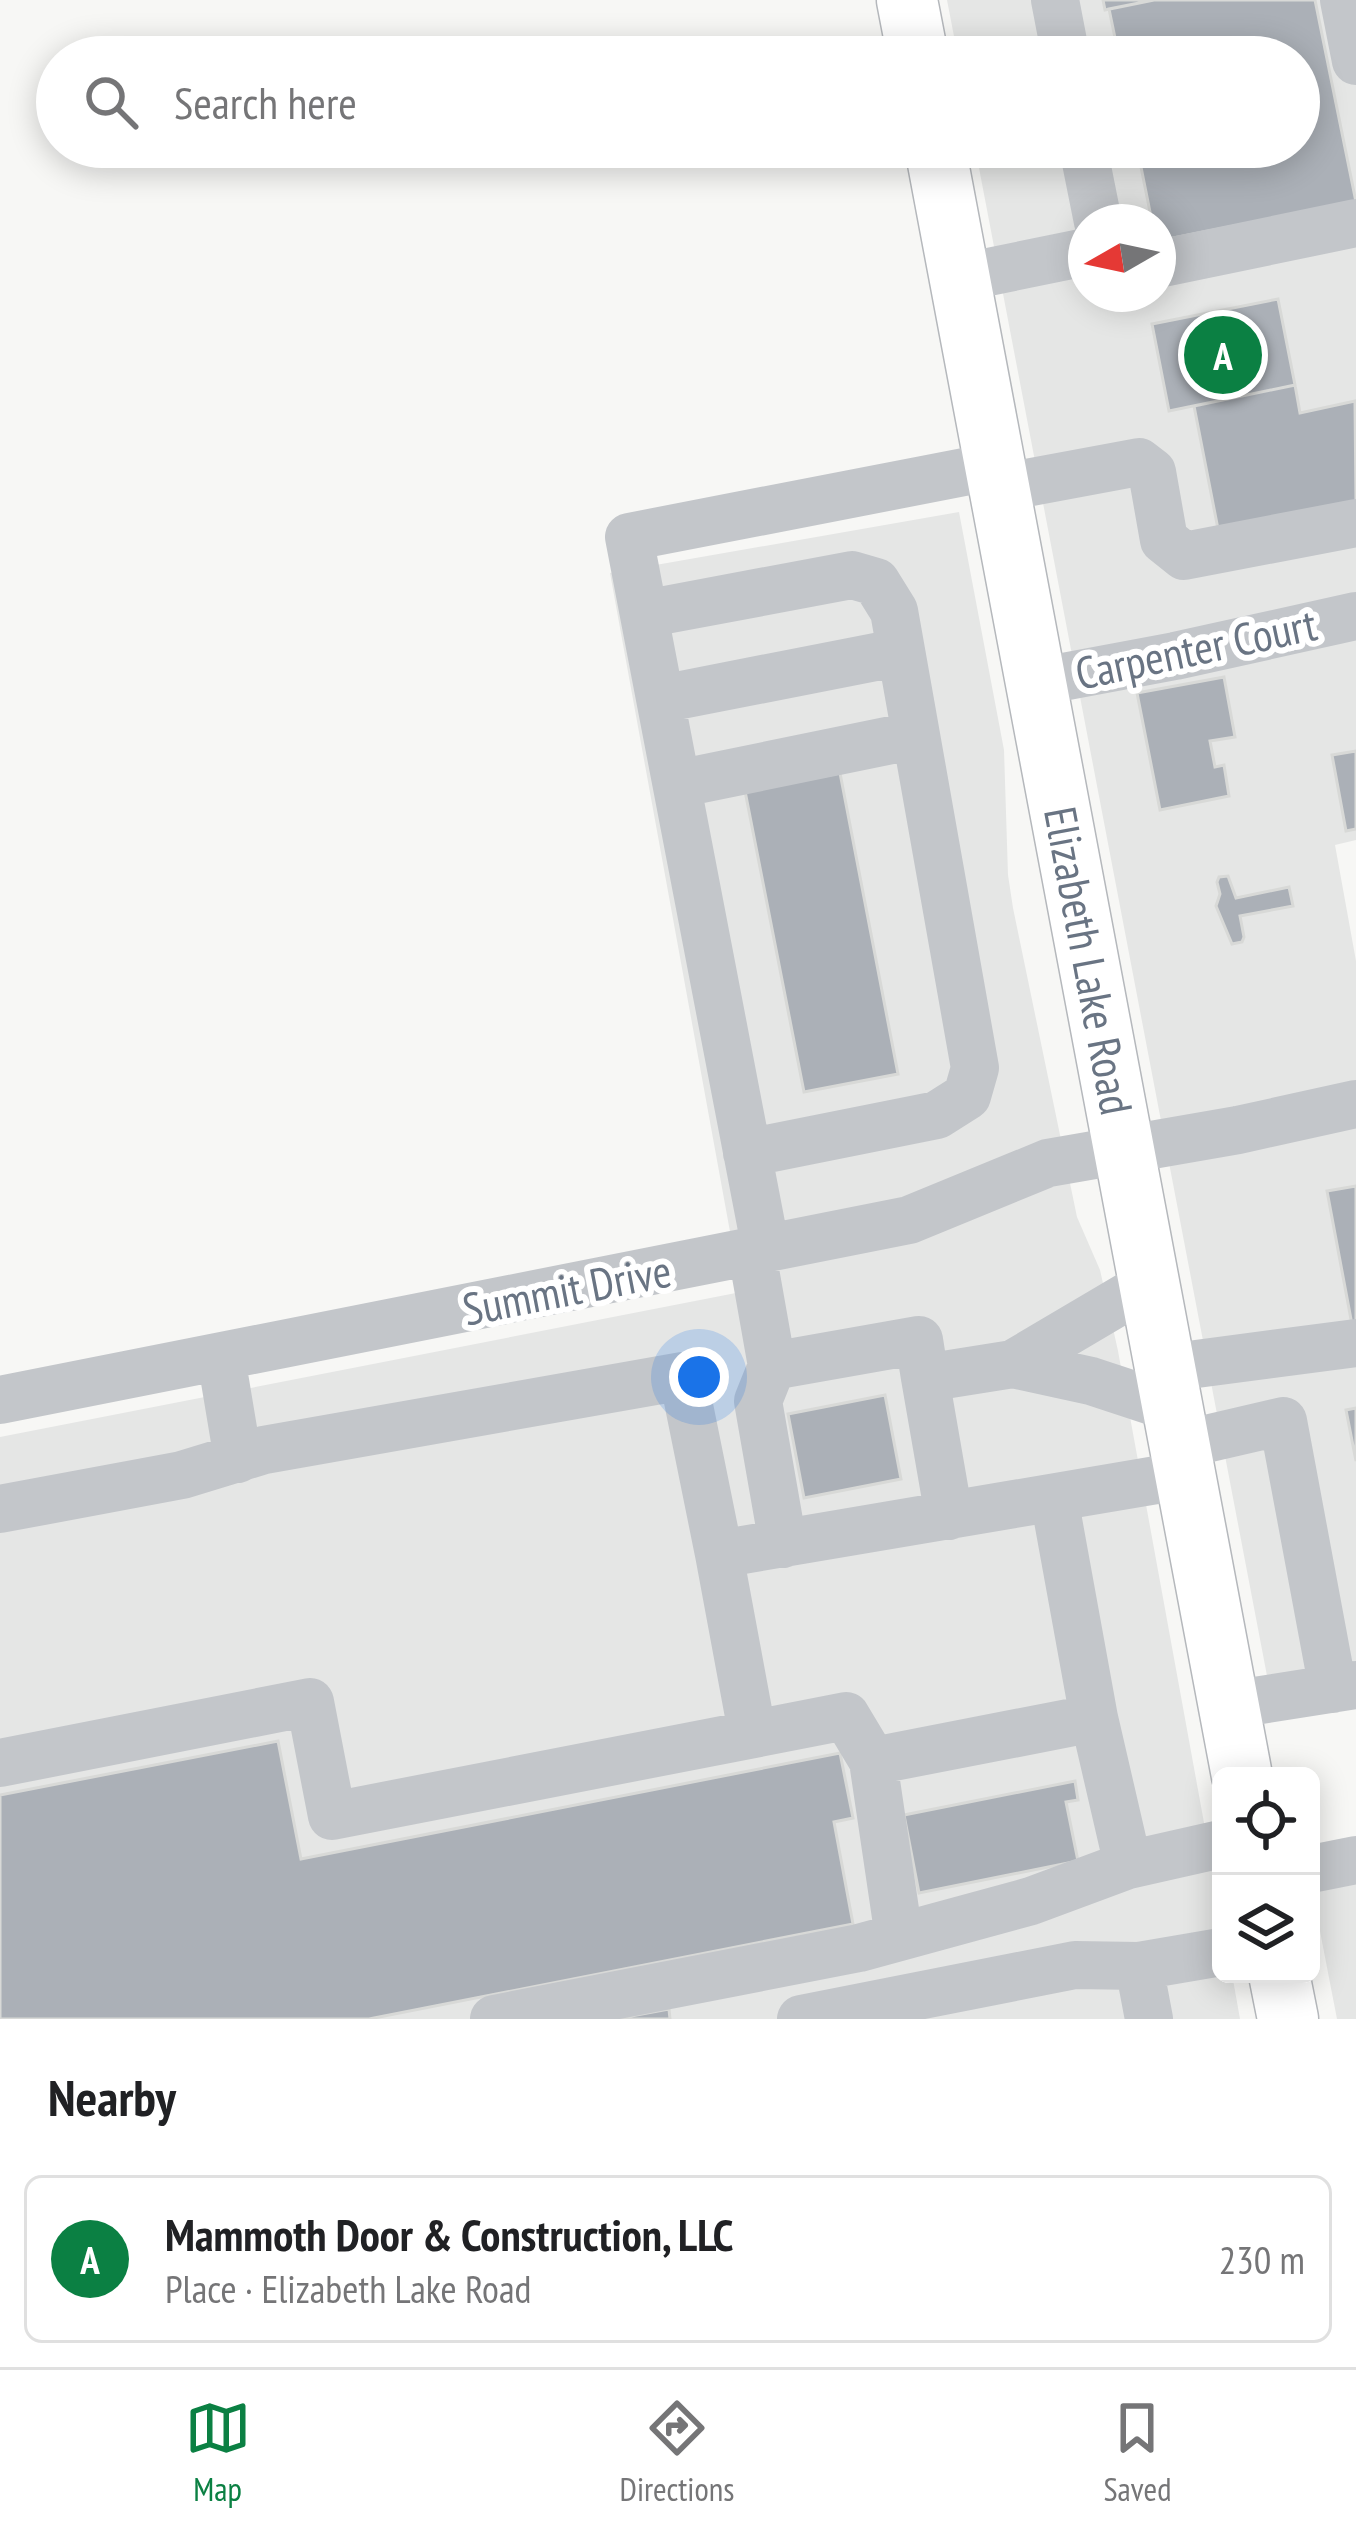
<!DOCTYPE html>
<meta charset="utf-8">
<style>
body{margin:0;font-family:"PT Sans Narrow",sans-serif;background:#f2f2f2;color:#202124}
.controls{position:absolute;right:36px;bottom:36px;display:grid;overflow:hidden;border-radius:18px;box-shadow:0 6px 30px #0003}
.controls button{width:108px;height:108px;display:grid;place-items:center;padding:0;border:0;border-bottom:3px solid #e0e0e0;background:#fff;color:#202124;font:60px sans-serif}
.compass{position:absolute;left:1068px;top:204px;width:108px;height:108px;border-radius:50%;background:#fff;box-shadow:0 6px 30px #0003;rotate:261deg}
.you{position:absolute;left:699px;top:1377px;width:42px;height:42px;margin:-30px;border:9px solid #fff;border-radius:50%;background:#1a73e8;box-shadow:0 0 0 18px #1a73e833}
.badge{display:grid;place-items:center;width:78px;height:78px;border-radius:50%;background:#0b8043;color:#fff;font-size:39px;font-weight:700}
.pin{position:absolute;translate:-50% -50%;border:6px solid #fff;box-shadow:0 3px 12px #0006}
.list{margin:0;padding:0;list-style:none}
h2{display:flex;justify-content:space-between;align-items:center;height:156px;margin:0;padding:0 48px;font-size:51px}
h2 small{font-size:39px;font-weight:400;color:#757577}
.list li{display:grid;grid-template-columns:78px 1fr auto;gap:36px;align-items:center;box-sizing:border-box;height:168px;margin:0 24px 24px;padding:0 24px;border:3px solid #e0e0e0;border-radius:18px}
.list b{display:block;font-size:45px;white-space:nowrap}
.list p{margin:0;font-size:39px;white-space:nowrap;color:#757577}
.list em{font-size:39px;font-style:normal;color:#757577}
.icon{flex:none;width:66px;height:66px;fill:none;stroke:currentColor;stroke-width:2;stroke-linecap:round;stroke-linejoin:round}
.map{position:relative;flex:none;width:1356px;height:2019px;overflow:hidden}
.search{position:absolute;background:#fff;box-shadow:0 6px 30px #0003;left:36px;right:36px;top:36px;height:132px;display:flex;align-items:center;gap:30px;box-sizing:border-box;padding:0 42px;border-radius:66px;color:#757577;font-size:45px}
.sheet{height:348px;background:#fff}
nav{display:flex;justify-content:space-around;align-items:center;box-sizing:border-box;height:168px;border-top:3px solid #e0e0e0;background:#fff;font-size:33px;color:#757577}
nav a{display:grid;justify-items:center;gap:6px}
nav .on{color:#0b8043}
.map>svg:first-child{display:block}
.built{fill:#e5e6e5;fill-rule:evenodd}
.building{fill:#abb0b7;stroke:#d8d9d7;stroke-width:3}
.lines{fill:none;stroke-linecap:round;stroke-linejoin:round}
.major-casing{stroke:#b5b8bc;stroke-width:63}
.minor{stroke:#c3c6ca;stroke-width:48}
.major{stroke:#fff;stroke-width:60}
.labels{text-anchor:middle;stroke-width:12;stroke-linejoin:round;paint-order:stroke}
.street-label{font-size:45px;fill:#697483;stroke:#fff}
</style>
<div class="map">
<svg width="1356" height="2019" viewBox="0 0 1356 2019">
<rect width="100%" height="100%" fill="#f7f7f5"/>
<!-- built -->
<path class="built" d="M 947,0 L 1356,0 L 1356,840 L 1335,845 L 1356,961 L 1356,1667 L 1268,1681 L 975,147 L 1299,147 L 1299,57 L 958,57 ZM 1086,222 L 1158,222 L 1158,294 L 1086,294 Z
M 959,512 L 1004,750 L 1008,875 L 1013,908 L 1077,1217 L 1100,1270 L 1118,1351 L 1221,1916 L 1221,1974 L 1232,1974 L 1240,2019 L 0,2019 L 0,1437 L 741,1292 L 610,573 Z
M 1356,1882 L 1356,2019 L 1337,2019 L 1312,1890 Z"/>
<!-- building -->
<path class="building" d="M 1103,0 L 1154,0 L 1105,10 Z
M 1154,0 L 1315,0 L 1356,202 L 1158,241 L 1158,222 L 1152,222 L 1137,147 L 1299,147 L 1299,57 L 1119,57 L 1109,9 Z
M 1278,299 L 1295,385 L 1169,411 L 1152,324 Z
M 1295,385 L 1300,413 L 1355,401 L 1356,501 L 1218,529 L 1194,406 Z
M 1224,677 L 1235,737 L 1210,741 L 1215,767 L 1224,765 L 1229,796 L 1160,810 L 1137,693 Z
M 1356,751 L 1356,829 L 1346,831 L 1332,755 Z
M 840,773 L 898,1074 L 804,1092 L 745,791 Z
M 1228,876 L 1236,898 L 1289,887 L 1293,906 L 1240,916 L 1244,937 L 1242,942 L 1232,944 L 1216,906 L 1220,894 L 1217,882 L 1219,877 Z
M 1356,1186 L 1356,1329 L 1353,1330 L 1327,1191 Z
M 885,1395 L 901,1479 L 804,1498 L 788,1414 Z
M 1356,1408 L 1356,1461 L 1346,1410 Z
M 278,1741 L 301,1859 L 840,1753 L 853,1818 L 834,1822 L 853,1924 L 369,2019 L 0,2019 L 0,1795 Z
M 1075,1781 L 1078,1800 L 1066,1802 L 1078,1861 L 919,1893 L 904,1815 Z
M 669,2009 L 670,2019 L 615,2019 Z"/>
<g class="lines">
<defs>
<g id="major">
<path d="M 907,0 L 918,57"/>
<path id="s1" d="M 935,147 L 1242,1776"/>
<path d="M 1279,1974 L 1288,2019"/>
</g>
</defs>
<!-- major casing -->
<use href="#major" class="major-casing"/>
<!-- minor -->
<path class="minor" d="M 1055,0 L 1066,57
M 1344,0 L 1356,61
M 1083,147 L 1098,222
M 1158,264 L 1356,223
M 959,278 L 1086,252
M 999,488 L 1139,462 L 1152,472 L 1164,540 L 1184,556 L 1356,523
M 644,614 L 852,575 L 876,582 L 894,611 L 975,1068 L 967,1096 L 937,1115 L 747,1153
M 1036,682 L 1175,656 L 1356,616
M 661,699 L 901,652
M 677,784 L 916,735
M 766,1250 L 629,537 L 995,466
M 752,1253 L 772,1366 L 919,1340 L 925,1378
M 1150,1283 L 1013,1364 L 1091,1381 L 1173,1408
M 221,1357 L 238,1459
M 772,1366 L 758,1401 L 783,1544
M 1166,1368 L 1356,1343
M 0,1400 L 909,1220 L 1048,1163 L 1238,1130 L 1356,1104
M 1180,1445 L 1283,1421 L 1333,1689
M 1054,1498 L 1094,1718
M 0,1509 L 182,1475 L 264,1450 L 683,1376 L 719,1554 L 1186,1475
M 949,1516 L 925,1378 L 1013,1364
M 719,1554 L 752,1732
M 1229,1705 L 1356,1685
M 873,1761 L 899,1937
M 0,1763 L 310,1702 L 332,1816 L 846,1716 L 873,1761 L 1094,1718 L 1128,1865 L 1221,1844
M 1311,1869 L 1356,1860
M 494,2019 L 859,1948 L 1031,1901 L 1128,1865
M 801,2019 L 1075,1965 L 1139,1966
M 1149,2019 L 1139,1966 L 1221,1952"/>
<!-- major -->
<use href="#major" class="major"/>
</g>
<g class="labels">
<!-- street labels -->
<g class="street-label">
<text transform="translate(1196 649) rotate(-12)" y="16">Carpenter Court</text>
<text dy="16" stroke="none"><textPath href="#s1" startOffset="828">Elizabeth Lake Road</textPath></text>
<text transform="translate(567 1290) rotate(-11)" y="16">Summit Drive</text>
</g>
</g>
</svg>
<div class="controls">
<button><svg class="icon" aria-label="locate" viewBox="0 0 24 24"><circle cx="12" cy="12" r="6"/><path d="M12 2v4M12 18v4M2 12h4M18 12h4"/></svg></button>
<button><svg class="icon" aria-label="layers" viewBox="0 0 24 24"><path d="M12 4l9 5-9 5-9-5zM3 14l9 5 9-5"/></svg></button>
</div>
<svg class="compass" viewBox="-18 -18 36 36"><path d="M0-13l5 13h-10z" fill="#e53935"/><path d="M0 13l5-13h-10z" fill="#757577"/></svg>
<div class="you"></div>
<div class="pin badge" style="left:1223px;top:355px">A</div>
<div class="search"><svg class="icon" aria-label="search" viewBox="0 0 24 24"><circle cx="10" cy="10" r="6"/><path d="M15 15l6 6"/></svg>Search here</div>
</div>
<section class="sheet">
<h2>Nearby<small></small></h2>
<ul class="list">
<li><span class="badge">A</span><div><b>Mammoth Door &amp; Construction, LLC</b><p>Place · Elizabeth Lake Road</p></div><em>230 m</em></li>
</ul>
</section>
<nav>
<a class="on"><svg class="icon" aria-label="map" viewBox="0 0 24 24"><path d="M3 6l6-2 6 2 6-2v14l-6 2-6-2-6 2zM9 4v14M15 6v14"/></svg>Map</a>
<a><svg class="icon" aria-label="directions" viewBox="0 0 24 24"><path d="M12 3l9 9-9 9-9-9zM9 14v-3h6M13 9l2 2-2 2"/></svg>Directions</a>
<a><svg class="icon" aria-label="saved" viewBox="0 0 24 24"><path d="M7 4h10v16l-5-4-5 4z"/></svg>Saved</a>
</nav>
